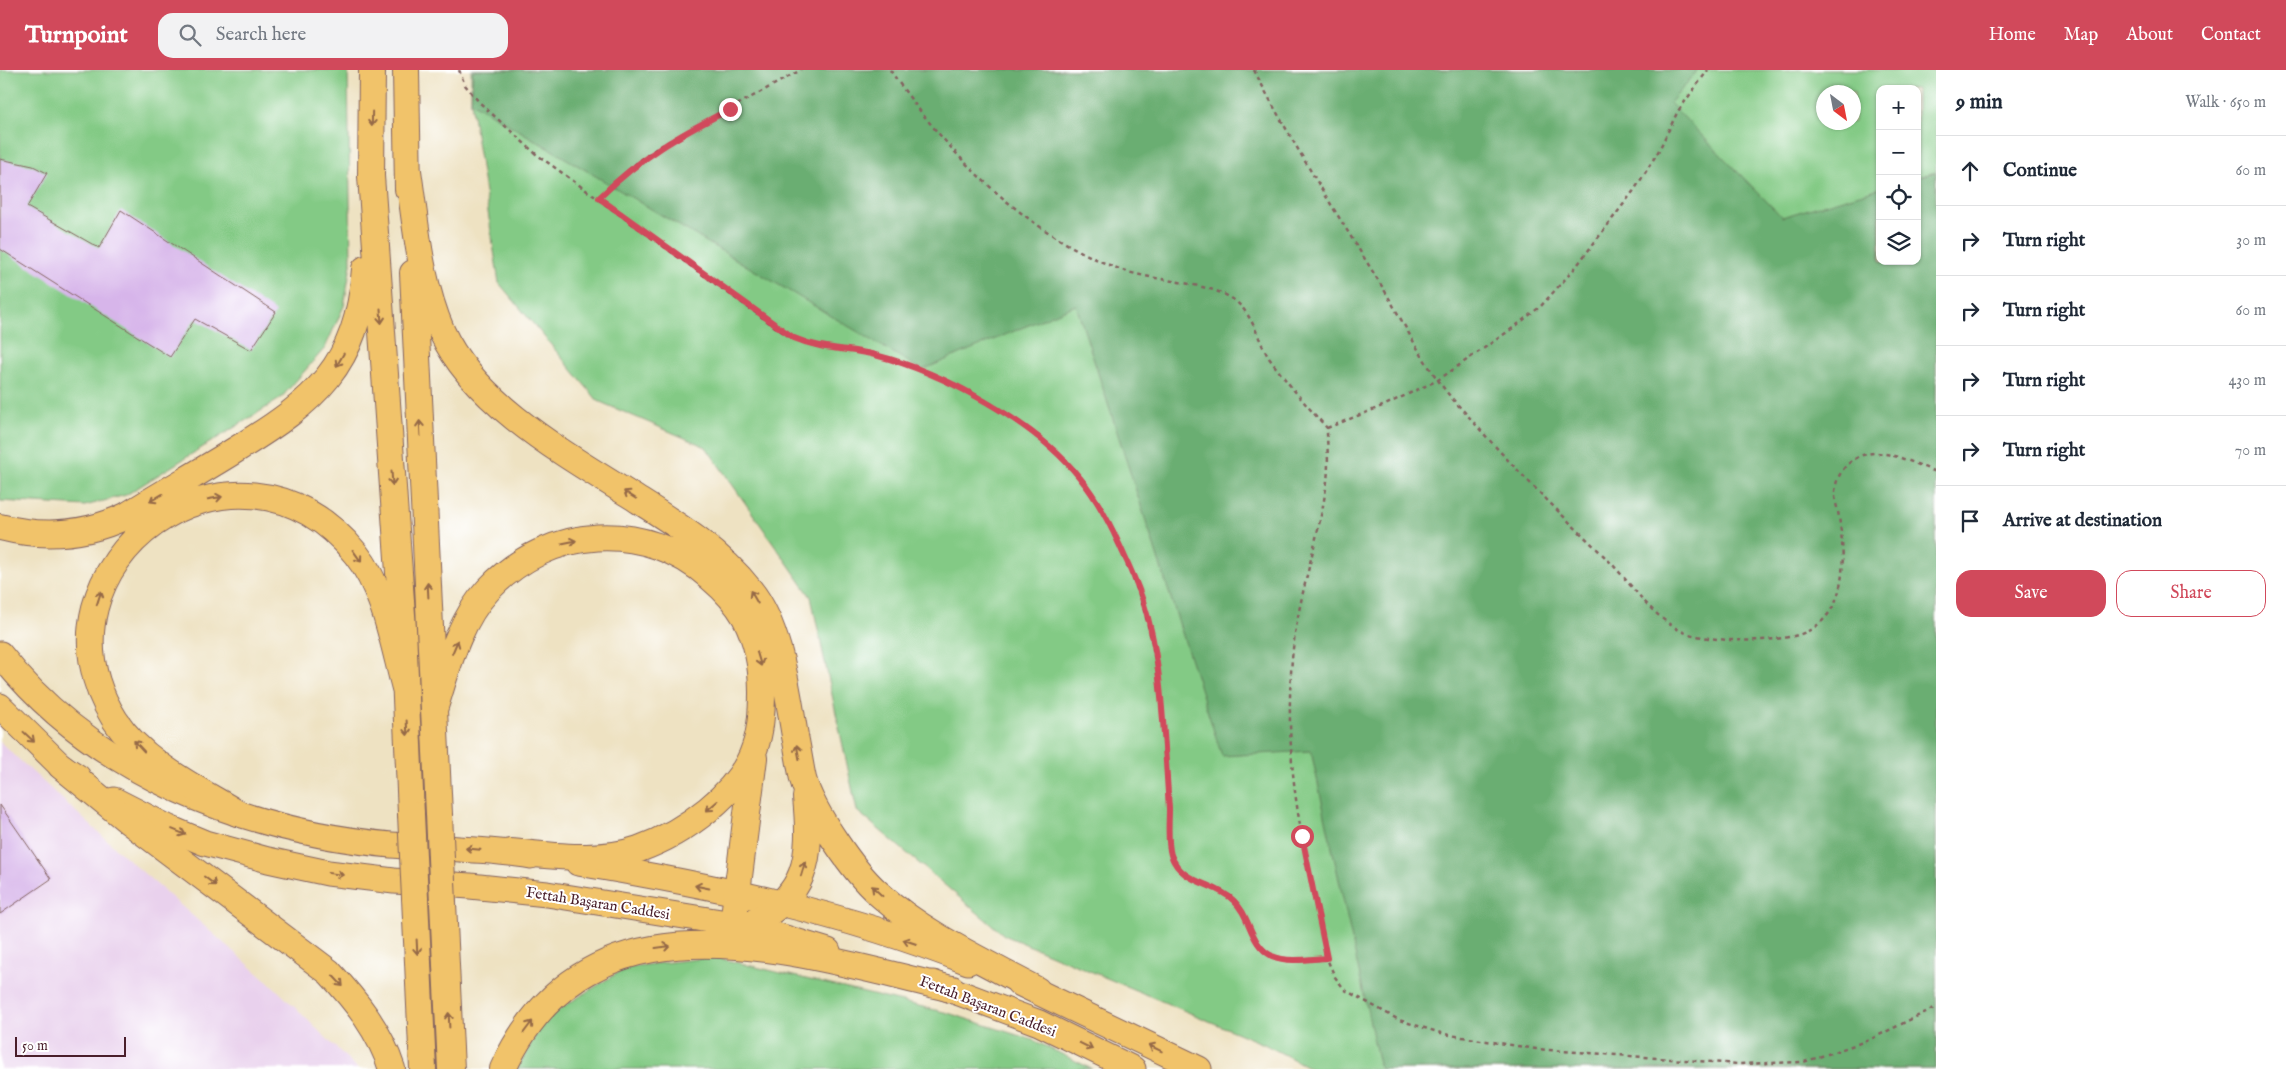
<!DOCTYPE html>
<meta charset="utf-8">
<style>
body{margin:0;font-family:"IM FELL English",serif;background:#f2f2f3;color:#1f2937}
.controls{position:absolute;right:15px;top:15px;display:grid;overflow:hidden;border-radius:10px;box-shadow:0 1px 4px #0004}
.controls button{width:45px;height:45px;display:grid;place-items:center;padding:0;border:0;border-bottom:1px solid #e0e1e3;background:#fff;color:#1f2937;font:25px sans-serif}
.compass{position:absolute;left:1816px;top:15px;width:45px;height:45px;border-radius:50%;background:#fff;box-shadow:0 1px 4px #0004;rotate:148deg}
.scale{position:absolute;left:15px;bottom:12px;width:111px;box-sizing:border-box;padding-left:5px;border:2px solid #4a1f2b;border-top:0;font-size:14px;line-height:18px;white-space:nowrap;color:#4a1f2b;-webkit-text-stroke:4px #fff;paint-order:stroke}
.stop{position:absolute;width:15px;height:15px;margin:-11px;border:4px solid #d1495b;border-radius:50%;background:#fff}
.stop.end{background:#d1495b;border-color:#fff;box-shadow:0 1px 5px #0008}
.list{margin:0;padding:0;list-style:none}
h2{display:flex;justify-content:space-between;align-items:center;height:65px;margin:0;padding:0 20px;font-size:21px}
h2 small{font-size:16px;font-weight:400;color:#747a83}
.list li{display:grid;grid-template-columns:32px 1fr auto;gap:15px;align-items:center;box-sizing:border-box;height:70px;padding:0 20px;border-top:1px solid #e0e1e3}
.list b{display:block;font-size:19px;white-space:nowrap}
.list em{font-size:16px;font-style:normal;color:#747a83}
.actions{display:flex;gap:10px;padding:15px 20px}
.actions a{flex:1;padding:11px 0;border:1px solid #d1495b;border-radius:15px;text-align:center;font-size:18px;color:#d1495b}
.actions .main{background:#d1495b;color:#fff}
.icon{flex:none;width:28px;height:28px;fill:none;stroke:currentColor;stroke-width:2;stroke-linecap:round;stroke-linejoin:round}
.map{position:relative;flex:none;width:1936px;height:999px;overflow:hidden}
header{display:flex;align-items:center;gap:30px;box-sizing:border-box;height:70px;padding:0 25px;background:#d1495b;color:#fff}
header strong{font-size:24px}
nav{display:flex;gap:28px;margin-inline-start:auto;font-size:18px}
.search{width:350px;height:45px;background:#f2f2f3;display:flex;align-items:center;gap:12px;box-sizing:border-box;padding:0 18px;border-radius:15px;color:#747a83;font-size:19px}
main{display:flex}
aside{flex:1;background:#fff}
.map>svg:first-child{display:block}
.built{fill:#e9d1ed}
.green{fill:#83ca85;stroke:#667458;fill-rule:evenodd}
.forest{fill:#6aae72;stroke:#5a664e}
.building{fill:#d7b5ea}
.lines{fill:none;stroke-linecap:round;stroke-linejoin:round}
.primary-casing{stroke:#836360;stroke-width:27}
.trunk-casing{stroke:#836360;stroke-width:28}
.path{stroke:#836360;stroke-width:2.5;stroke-dasharray:4 4;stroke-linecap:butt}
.primary{stroke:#f1c36a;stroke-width:25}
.trunk{stroke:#f1c36a;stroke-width:26}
.trunk-bridge-casing{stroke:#836360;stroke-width:28;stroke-linecap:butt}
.trunk-bridge{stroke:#f1c36a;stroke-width:26}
.oneway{stroke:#956947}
.route{stroke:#d1495b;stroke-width:6}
.labels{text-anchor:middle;stroke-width:4;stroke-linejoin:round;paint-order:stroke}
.street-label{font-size:15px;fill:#4a1f2b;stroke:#fff}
</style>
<header>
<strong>Turnpoint</strong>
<div class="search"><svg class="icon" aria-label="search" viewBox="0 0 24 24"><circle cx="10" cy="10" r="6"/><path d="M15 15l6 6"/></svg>Search here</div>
<nav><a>Home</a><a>Map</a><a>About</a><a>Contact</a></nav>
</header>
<main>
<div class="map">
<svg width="1936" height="999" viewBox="0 0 1936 999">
<rect width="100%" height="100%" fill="#fff"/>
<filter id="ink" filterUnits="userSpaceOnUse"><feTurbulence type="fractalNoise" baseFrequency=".02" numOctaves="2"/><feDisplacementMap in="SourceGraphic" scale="10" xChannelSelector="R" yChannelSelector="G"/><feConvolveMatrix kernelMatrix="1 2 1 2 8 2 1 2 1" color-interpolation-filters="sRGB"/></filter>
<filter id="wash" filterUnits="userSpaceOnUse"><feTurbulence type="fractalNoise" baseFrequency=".0096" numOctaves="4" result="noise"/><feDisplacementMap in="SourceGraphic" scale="20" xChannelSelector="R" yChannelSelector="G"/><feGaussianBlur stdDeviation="1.12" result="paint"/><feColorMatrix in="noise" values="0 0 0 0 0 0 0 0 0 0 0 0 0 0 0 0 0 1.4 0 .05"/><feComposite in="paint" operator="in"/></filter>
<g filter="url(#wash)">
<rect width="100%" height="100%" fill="#eee2c2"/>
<!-- built -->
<path class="built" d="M 0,672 L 122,784 L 273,916 L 358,999 L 0,999 Z"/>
<!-- green -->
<path class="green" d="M 0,0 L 348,0 L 351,194 L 344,236 L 325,278 L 280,329 L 126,425 L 85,436 L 0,431 Z
M 471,0 L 1936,0 L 1936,999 L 1312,999 L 1264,974 L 1004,865 L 857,741 L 811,527 L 706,377 L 598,331 L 499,213 L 471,32 ZM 1880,19 L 1917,19 L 1917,191 L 1880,191 ZM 1824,22 L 1854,22 L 1854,52 L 1824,52 Z
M 714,887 L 948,943 L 1033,970 L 1092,999 L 517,999 L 545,948 L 627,897 Z"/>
<!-- forest -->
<path class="forest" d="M 473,0 L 1698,0 L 1670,33 L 1782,147 L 1880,118 L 1880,191 L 1917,191 L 1917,107 L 1936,102 L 1936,999 L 1380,999 L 1311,681 L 1222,686 L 1076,235 L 922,300 L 471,32 Z"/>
<g id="blocks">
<!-- building -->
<path class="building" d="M 0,89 L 33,96 L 47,103 L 27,137 L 99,178 L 121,140 L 276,242 L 251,280 L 195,249 L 170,287 L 0,179 Z
M 0,735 L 51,809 L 0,844 Z"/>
</g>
</g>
<g filter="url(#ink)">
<use href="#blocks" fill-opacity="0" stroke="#836360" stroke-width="1"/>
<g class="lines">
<defs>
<path id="primary" d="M 0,584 C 93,703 244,761 391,775 C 438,779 485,778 531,786
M 0,636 L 61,696 L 78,707
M 114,730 L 169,758 L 205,773 L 268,790 L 328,803 L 394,811 L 470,816 L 547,824 L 746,856 L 828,881
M 578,793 C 710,815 843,842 968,892
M 933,913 L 1039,953 L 1133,999
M 1019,913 L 1199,999"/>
<path id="trunk" d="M 372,0 L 371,106 L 403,559 L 411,744
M 406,0 L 408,119
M 408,101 C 416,155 420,212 442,262 C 474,333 566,385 630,425 C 674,453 718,479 750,520 C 780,557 787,620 795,666 C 798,680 800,695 803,709 C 809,731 823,753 836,772 C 848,790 861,808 878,823 C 923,864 983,891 1037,920
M 413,203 L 439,744
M 0,457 C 43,468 86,465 126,446 C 163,423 200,402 237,379 C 315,331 358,296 365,199
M 434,640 C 447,599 458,552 488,520 C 549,455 645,449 711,508 C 724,519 737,533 745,547 C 757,570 762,596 762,622 C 762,640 761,660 755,677 C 740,724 683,763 639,779 C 599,793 551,785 510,782
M 61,696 L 127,750 L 329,902 C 356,931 380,961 392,999
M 237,743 C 196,718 142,692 115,650 C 18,496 236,335 356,484 C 385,520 393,574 405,618
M 415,828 L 423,999
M 443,833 L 451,999
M 733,854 L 754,688
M 746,856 C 808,827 812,789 806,727
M 503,999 C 590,809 798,884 952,919"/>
</defs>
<!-- primary casing -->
<use href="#primary" class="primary-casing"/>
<!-- trunk casing -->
<use href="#trunk" class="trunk-casing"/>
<!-- path -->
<path class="path" d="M 459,0 L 465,15 L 479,32 L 536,84 L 781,261 C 818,282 840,276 877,285 C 945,303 1036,352 1080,408 C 1097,429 1109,453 1120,477 C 1156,554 1161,613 1166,697 C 1167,711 1168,725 1169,739 C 1169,754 1166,772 1172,786 C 1182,813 1213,812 1232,828 C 1250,844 1248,873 1271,885 C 1287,893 1310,889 1327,889
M 890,0 C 947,83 1025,164 1122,200 C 1153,211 1210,212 1234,230 C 1254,245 1257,269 1269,288 C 1287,313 1306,335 1327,358 C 1327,375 1329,394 1327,411 C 1319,471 1297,528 1292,589 C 1287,648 1291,708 1302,766 C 1310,807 1321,847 1327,889 L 1335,907 L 1345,920 L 1399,950 L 1444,964 L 1536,979 L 1738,994 L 1804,992 L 1869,970 L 1936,937
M 1254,0 C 1293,75 1338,146 1383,218 C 1401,248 1417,281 1438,310 C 1447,324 1459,336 1470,348 C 1512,397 1558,441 1604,486 C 1629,510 1648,543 1679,560 C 1703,573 1781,574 1806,562 C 1849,542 1845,487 1839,447 C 1838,440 1835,432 1835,425 C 1834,402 1854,382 1877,383 C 1897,384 1918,395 1936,402
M 599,128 L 638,92 L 656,79 L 801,0
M 1327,358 L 1385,335 L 1438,310 L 1513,258 L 1541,236 L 1575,198 L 1635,119 L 1658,82 L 1678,41 L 1708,0"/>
<!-- primary -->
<use href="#primary" class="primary"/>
<!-- trunk -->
<use href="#trunk" class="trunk"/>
<defs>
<path id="trunk-bridge" d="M 411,744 L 415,828
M 439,744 L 443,833"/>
</defs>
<!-- trunk-bridge casing -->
<use href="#trunk-bridge" class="trunk-bridge-casing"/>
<!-- trunk-bridge -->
<use href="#trunk-bridge" class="trunk-bridge"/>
</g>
<!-- one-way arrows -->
<defs><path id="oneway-shaft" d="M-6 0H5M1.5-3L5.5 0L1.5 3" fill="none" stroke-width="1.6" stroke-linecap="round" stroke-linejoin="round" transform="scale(1.25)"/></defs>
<g class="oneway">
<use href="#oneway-shaft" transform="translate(372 49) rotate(91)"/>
<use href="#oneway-shaft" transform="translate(381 246) rotate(86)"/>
<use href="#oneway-shaft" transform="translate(340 290) rotate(120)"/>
<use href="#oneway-shaft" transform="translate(420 358) rotate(-93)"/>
<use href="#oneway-shaft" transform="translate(392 408) rotate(86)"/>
<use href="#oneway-shaft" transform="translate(630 425) rotate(-148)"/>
<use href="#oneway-shaft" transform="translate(156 428) rotate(149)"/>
<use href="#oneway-shaft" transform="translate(215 428) rotate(-10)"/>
<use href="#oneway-shaft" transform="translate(569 472) rotate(-12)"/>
<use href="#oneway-shaft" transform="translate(357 486) rotate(54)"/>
<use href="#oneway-shaft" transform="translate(428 520) rotate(-93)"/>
<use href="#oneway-shaft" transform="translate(754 527) rotate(-120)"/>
<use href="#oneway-shaft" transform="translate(99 528) rotate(-72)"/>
<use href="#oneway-shaft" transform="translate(455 577) rotate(-67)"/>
<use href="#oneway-shaft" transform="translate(759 589) rotate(73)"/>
<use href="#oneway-shaft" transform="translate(407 658) rotate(87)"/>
<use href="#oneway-shaft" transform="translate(29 667) rotate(43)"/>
<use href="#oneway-shaft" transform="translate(139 676) rotate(-133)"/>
<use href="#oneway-shaft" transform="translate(798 682) rotate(-101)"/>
<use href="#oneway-shaft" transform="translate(712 736) rotate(139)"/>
<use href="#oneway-shaft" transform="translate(179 762) rotate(22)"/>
<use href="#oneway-shaft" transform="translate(473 779) rotate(-175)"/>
<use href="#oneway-shaft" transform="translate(803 799) rotate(-73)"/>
<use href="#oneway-shaft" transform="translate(336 804) rotate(8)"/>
<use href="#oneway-shaft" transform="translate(210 811) rotate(37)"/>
<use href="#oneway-shaft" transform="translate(702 817) rotate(-168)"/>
<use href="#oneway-shaft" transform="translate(877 821) rotate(-137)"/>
<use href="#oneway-shaft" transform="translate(910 872) rotate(-162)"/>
<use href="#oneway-shaft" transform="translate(417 877) rotate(87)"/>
<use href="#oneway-shaft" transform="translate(663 877) rotate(-8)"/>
<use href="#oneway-shaft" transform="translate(338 911) rotate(47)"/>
<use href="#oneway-shaft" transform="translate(449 950) rotate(-93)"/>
<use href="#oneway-shaft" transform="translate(528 957) rotate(-53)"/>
<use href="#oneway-shaft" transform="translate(1086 976) rotate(26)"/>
<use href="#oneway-shaft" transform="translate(1155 978) rotate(-154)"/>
</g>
</g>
<g class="lines" filter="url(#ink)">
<!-- route -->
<path class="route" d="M 730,39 C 678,66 642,86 599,128 L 794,268 C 822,280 847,278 875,285 C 942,302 1037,353 1080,408 C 1097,428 1109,452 1120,476 C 1128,494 1137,512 1143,531 C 1160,583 1162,638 1166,692 C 1167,708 1168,723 1169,739 C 1169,753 1167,771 1171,785 C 1181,814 1214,812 1233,830 C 1251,846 1249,874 1272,886 C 1288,893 1310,889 1327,888 L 1302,766"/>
</g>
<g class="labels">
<!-- street labels -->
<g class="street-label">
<text transform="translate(598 833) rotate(9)" y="5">Fettah Başaran Caddesi</text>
<text transform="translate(988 936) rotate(21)" y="5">Fettah Başaran Caddesi</text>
</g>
</g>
</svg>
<div class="controls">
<button>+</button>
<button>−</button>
<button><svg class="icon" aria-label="locate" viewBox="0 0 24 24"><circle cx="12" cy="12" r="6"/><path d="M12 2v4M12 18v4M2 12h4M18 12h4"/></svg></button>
<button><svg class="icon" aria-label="layers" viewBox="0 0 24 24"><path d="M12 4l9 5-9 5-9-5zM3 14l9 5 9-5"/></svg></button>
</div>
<svg class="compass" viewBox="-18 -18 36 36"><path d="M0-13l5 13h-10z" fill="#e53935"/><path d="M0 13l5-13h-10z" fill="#747a83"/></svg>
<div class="scale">50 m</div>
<div class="stop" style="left:1302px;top:766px"></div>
<div class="stop end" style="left:730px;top:39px"></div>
</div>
<aside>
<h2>9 min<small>Walk · 650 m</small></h2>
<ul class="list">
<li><svg class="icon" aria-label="ahead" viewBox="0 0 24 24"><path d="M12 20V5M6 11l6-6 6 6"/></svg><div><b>Continue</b></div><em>60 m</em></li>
<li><svg class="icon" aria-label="right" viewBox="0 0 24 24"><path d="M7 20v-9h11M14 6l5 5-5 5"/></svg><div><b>Turn right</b></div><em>30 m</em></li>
<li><svg class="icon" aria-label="right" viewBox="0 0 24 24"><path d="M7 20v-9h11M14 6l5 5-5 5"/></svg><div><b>Turn right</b></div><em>60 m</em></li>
<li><svg class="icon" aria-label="right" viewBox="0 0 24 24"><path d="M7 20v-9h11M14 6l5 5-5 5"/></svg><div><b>Turn right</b></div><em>430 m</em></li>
<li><svg class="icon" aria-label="right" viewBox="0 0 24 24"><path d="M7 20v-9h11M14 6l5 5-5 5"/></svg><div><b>Turn right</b></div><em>70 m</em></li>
<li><svg class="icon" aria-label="arrive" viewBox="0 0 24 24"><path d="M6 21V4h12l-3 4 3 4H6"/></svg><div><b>Arrive at destination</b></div></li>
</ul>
<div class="actions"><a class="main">Save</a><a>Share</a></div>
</aside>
</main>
